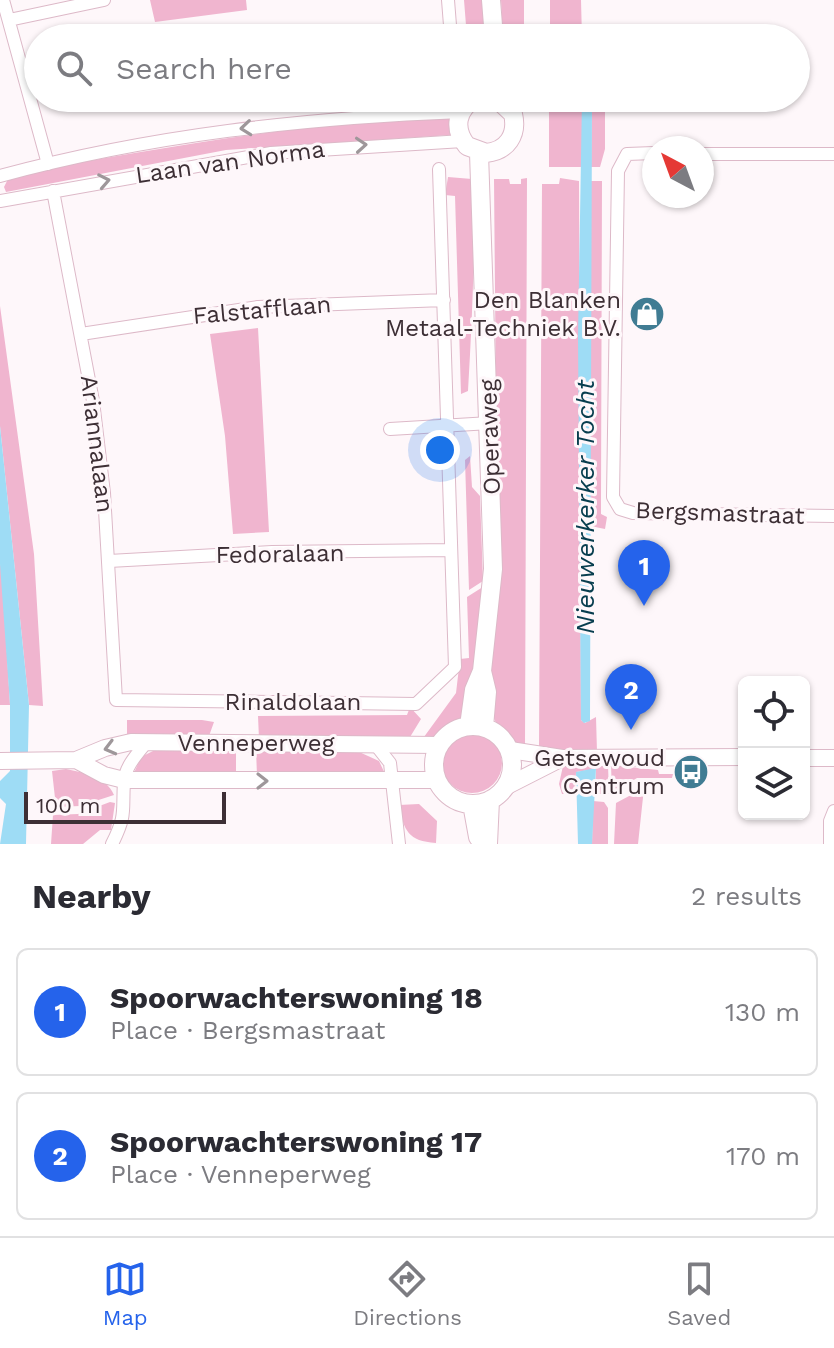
<!DOCTYPE html>
<meta charset="utf-8">
<style>
body{margin:0;font-family:"Work Sans",sans-serif;background:#f7f7f7;color:#2b2b33}
.controls{position:absolute;right:24px;bottom:24px;display:grid;overflow:hidden;border-radius:12px;box-shadow:0 2px 6px #0004}
.controls button{width:72px;height:72px;display:grid;place-items:center;padding:0;border:0;border-bottom:2px solid #e1e1e2;background:#fff;color:#2b2b33;font:40px sans-serif}
.compass{position:absolute;left:642px;top:136px;width:72px;height:72px;border-radius:50%;background:#fff;box-shadow:0 2px 6px #0004;rotate:319deg}
.scale{position:absolute;left:24px;bottom:20px;width:202px;box-sizing:border-box;padding-left:8px;border:4px solid #3d2f35;border-top:0;font-size:22px;line-height:28px;white-space:nowrap;color:#3d2f35;-webkit-text-stroke:6px #fef7fa;paint-order:stroke}
.you{position:absolute;left:440px;top:450px;width:28px;height:28px;margin:-20px;border:6px solid #fff;border-radius:50%;background:#1a73e8;box-shadow:0 0 0 12px #1a73e833}
.badge{display:grid;place-items:center;width:52px;height:52px;border-radius:50%;background:#2563eb;color:#fff;font-size:26px;font-weight:700}
.pin{position:absolute;translate:-50% -66px;filter:drop-shadow(0 2px 4px #0008)}
.pin::after{content:'';position:absolute;top:42px;width:28px;height:24px;background:inherit;clip-path:polygon(0 0,100% 0,50% 100%)}
.list{margin:0;padding:0;list-style:none}
h2{display:flex;justify-content:space-between;align-items:center;height:104px;margin:0;padding:0 32px;font-size:34px}
h2 small{font-size:26px;font-weight:400;color:#7c7c81}
.list li{display:grid;grid-template-columns:52px 1fr auto;gap:24px;align-items:center;box-sizing:border-box;height:128px;margin:0 16px 16px;padding:0 16px;border:2px solid #e1e1e2;border-radius:12px}
.list b{display:block;font-size:30px;white-space:nowrap}
.list p{margin:0;font-size:26px;white-space:nowrap;color:#7c7c81}
.list em{font-size:26px;font-style:normal;color:#7c7c81}
.icon{flex:none;width:44px;height:44px;fill:none;stroke:currentColor;stroke-width:2;stroke-linecap:round;stroke-linejoin:round}
.map{position:relative;flex:none;width:834px;height:844px;overflow:hidden}
.search{position:absolute;background:#fff;box-shadow:0 2px 6px #0004;left:24px;right:24px;top:24px;height:88px;display:flex;align-items:center;gap:20px;box-sizing:border-box;padding:0 28px;border-radius:44px;color:#7c7c81;font-size:30px}
.sheet{height:392px;background:#fff}
nav{display:flex;justify-content:space-around;align-items:center;box-sizing:border-box;height:112px;border-top:2px solid #e1e1e2;background:#fff;font-size:22px;color:#7c7c81}
nav a{display:grid;justify-items:center;gap:4px}
nav .on{color:#2563eb}
.map>svg:first-child{display:block}
.green{fill:#f0b5cf}
.water{fill:#9edcf5}
.lines{fill:none;stroke-linecap:round;stroke-linejoin:round}
.minor-casing{stroke:#ddb9c8;stroke-width:14}
.tertiary-casing{stroke:#ddb9c8;stroke-width:18}
.secondary-casing{stroke:#ddb9c8;stroke-width:20}
.minor{stroke:#fff;stroke-width:12}
.tertiary{stroke:#fff;stroke-width:16}
.secondary{stroke:#fff;stroke-width:18}
.oneway{stroke:#9e979a}
.labels{text-anchor:middle;stroke-width:6;stroke-linejoin:round;paint-order:stroke}
.street-label{font-size:24px;fill:#3d2f35;stroke:#fef7fa}
.poi-label{font-size:24px;fill:#3d2f35;stroke:#fef7fa;text-anchor:end}
.water-label{font-size:26px;font-style:italic;fill:#083e4f;stroke:#fef7fa}
</style>
<div class="map">
<svg width="834" height="844" viewBox="0 0 834 844">
<rect width="100%" height="100%" fill="#fef7fa"/>
<!-- green -->
<path class="green" d="M 150,0 L 246,0 L 247,10 L 155,22 Z
M 464,0 L 483,0 L 484,38 L 467,38 Z
M 501,0 L 524,0 L 524,38 L 503,38 Z
M 550,0 L 581,0 L 582,38 L 550,38 Z
M 549,98 L 582,98 L 582,167 L 549,167 Z
M 592,98 L 605,98 L 605,149 L 600,167 L 591,167 Z
M 449,117 L 451,135 L 226,150 L 6,192 L 4,187 L 10,175 C 156,149 301,122 449,117 Z
M 448,177 L 472,179 C 476,250 472,320 468,391 L 461,394 L 455,196 L 445,195 Z
M 527,178 L 525,747 C 508,741 494,726 491,708 L 496,405 L 494,179 L 509,179 L 510,184 L 521,184 L 521,179 Z
M 560,178 L 579,181 L 581,720 L 585,723 L 596,717 L 597,752 L 539,748 L 542,184 L 559,184 Z
M 589,181 L 602,181 L 601,503 L 601,514 L 607,517 L 605,529 L 590,526 Z
M 0,306 L 34,554 L 43,706 L 29,705 L 0,426 Z
M 258,328 L 269,532 L 233,534 L 225,436 L 210,334 Z
M 470,456 L 472,487 L 480,496 L 483,581 L 469,590 L 465,460 Z
M 0,564 L 2,568 L 10,705 L 0,705 Z
M 486,585 L 479,643 L 464,715 L 434,737 L 421,741 L 456,693 L 460,659 L 469,658 L 467,597 Z
M 410,707 L 421,719 L 407,742 L 259,739 L 258,716 L 407,715 Z
M 127,720 L 202,720 L 214,722 L 209,736 L 127,736 Z
M442 763a30 30 0 1 1 60 0a30 30 0 1 1-60 0Z
M 157,749 L 236,749 L 236,776 L 133,775 L 141,757 Z
M 256,749 L 357,751 L 379,761 L 386,776 L 257,776 Z
M 608,765 L 609,794 L 595,794 L 596,769 L 576,772 L 575,793 L 562,794 L 559,784 L 563,766 Z
M 611,765 L 658,770 L 659,774 L 673,774 L 672,778 L 637,778 L 612,793 Z
M 66,769 C 84,773 106,776 114,795 L 80,806 L 56,807 L 52,771 Z
M 644,788 L 638,844 L 614,844 L 616,803 Z
M 593,801 L 604,802 L 608,808 L 608,844 L 592,844 Z
M 110,802 L 115,803 L 111,830 L 100,830 L 83,844 L 51,844 L 53,815 L 78,814 Z
M 419,804 L 437,821 L 436,843 C 408,841 404,831 399,805 Z"/>
<!-- water -->
<path class="water" d="M 582,98 L 592,98 L 590,721 L 584,723 L 581,720 L 578,337 Z
M 0,426 L 29,705 L 26,844 L 0,844 L 6,804 L 0,798 L 0,781 L 10,771 L 10,705 L 0,564 Z
M 596,768 L 592,844 L 578,844 L 576,772 Z"/>
<g class="lines">
<defs>
<path id="minor" d="M 3,0 L 48,164
M 448,0 L 451,38
M 9,20 L 104,0
M 654,153 L 627,154 L 618,171 L 613,497 L 620,509 L 633,513 L 834,516
M 702,154 L 834,154
M 0,176 C 150,135 305,118 461,112
M 53,191 L 93,401 L 104,493 L 116,700 L 416,704 L 455,667 L 439,169
M 0,201 L 271,153 L 463,141
M 81,334 L 258,307 L 444,300
M 390,429 L 490,423
M 109,561 L 272,552 L 451,550
M 375,744 L 390,763 L 399,844
M 112,844 C 127,814 122,812 124,782 C 125,767 137,754 146,743
M 830,844 L 830,821 L 834,811"/>
<path id="tertiary" d="M 510,750 L 562,758 L 744,757
M 804,758 L 834,758
M 76,760 L 104,775 L 124,780 L 437,780
M 0,761 L 76,760 L 105,748 L 131,742 L 439,745
M 507,786 L 562,758"/>
<path id="secondary" d="M 491,0 L 494,38
M 476,98 C 456,109 453,129 467,146 L 486,153 C 507,151 518,135 513,114 L 496,98
M 482,671 L 487,692 L 484,727
M 469,726 L 474,690 L 482,671 L 493,569 L 479,153
M434 765a39 39 0 1 1 78 0a39 39 0 1 1-78 0Z
M 472,804 L 478,837 L 483,844
M 488,844 L 490,800"/>
</defs>
<!-- minor casing -->
<use href="#minor" class="minor-casing"/>
<!-- tertiary casing -->
<use href="#tertiary" class="tertiary-casing"/>
<!-- secondary casing -->
<use href="#secondary" class="secondary-casing"/>
<!-- minor -->
<use href="#minor" class="minor"/>
<!-- tertiary -->
<use href="#tertiary" class="tertiary"/>
<!-- secondary -->
<use href="#secondary" class="secondary"/>
</g>
<!-- one-way arrows -->
<defs><path id="oneway-chevron" d="M-2-3.5L2.5 0L-2 3.5" fill="none" stroke-width="1.6" stroke-linecap="round" stroke-linejoin="round" transform="scale(2)"/></defs>
<g class="oneway">
<use href="#oneway-chevron" transform="translate(246 128) rotate(174)"/>
<use href="#oneway-chevron" transform="translate(361 145) rotate(-4)"/>
<use href="#oneway-chevron" transform="translate(104 181) rotate(-11)"/>
<use href="#oneway-chevron" transform="translate(110 748) rotate(165)"/>
<use href="#oneway-chevron" transform="translate(262 781)"/>
</g>
<!-- icons -->
<defs>
<symbol id="shop-disc" viewBox="-11 -11 22 22"><circle r="9.5" fill="#407c93" stroke="#fef7fa"/><path d="M-5-2.5h2.3a2.7 3.5 0 0 1 5.4 0H5L5.5 6h-11ZM-1.5-2.5h3a1.5 2.3 0 0 0-3 0Z" fill="#fff"/></symbol>
<symbol id="bus-disc" viewBox="-11 -11 22 22"><circle r="9.5" fill="#407c93" stroke="#fef7fa"/><path d="M-5-6H5V4H4V6H2V4H-2V6H-4V4H-5ZM-3.5-4V0h7V-4ZM-3.5 1.2v1.5H-2V1.2ZM2 1.2v1.5H3.5V1.2Z" fill="#fff"/></symbol>
</defs>
<g fill-rule="evenodd">
<use href="#shop-disc" x="627" y="294" width="40" height="40"/>
<use href="#bus-disc" x="671" y="752" width="40" height="40"/>
</g>
<g class="labels">
<!-- street labels -->
<g class="street-label">
<text transform="translate(230 162) rotate(-8)" y="8">Laan van Norma</text>
<text transform="translate(262 310) rotate(-5)" y="8">Falstafflaan</text>
<text transform="translate(490 437) rotate(-92)" y="8">Operaweg</text>
<text transform="translate(97 444) rotate(83)" y="8">Ariannalaan</text>
<text transform="translate(720 513) rotate(2)" y="8">Bergsmastraat</text>
<text transform="translate(280 554) rotate(-1)" y="8">Fedoralaan</text>
<text x="293" y="710">Rinaldolaan</text>
<text x="256" y="751">Venneperweg</text>
</g>
<!-- poi labels -->
<g class="poi-label">
<text x="621" y="308">Den Blanken<tspan x="621" dy="28">Metaal-Techniek B.V.</tspan></text>
<text x="665" y="766">Getsewoud<tspan x="665" dy="28">Centrum</tspan></text>
</g>
<!-- water labels -->
<g class="water-label">
<text transform="translate(585 507) rotate(-90)" y="9">Nieuwerkerker Tocht</text>
</g>
</g>
</svg>
<div class="controls">
<button><svg class="icon" aria-label="locate" viewBox="0 0 24 24"><circle cx="12" cy="12" r="6"/><path d="M12 2v4M12 18v4M2 12h4M18 12h4"/></svg></button>
<button><svg class="icon" aria-label="layers" viewBox="0 0 24 24"><path d="M12 4l9 5-9 5-9-5zM3 14l9 5 9-5"/></svg></button>
</div>
<svg class="compass" viewBox="-18 -18 36 36"><path d="M0-13l5 13h-10z" fill="#e53935"/><path d="M0 13l5-13h-10z" fill="#7c7c81"/></svg>
<div class="scale">100 m</div>
<div class="you"></div>
<div class="pin badge" style="left:644px;top:606px">1</div>
<div class="pin badge" style="left:631px;top:730px">2</div>
<div class="search"><svg class="icon" aria-label="search" viewBox="0 0 24 24"><circle cx="10" cy="10" r="6"/><path d="M15 15l6 6"/></svg>Search here</div>
</div>
<section class="sheet">
<h2>Nearby<small>2 results</small></h2>
<ul class="list">
<li><span class="badge">1</span><div><b>Spoorwachterswoning 18</b><p>Place · Bergsmastraat</p></div><em>130 m</em></li>
<li><span class="badge">2</span><div><b>Spoorwachterswoning 17</b><p>Place · Venneperweg</p></div><em>170 m</em></li>
</ul>
</section>
<nav>
<a class="on"><svg class="icon" aria-label="map" viewBox="0 0 24 24"><path d="M3 6l6-2 6 2 6-2v14l-6 2-6-2-6 2zM9 4v14M15 6v14"/></svg>Map</a>
<a><svg class="icon" aria-label="directions" viewBox="0 0 24 24"><path d="M12 3l9 9-9 9-9-9zM9 14v-3h6M13 9l2 2-2 2"/></svg>Directions</a>
<a><svg class="icon" aria-label="saved" viewBox="0 0 24 24"><path d="M7 4h10v16l-5-4-5 4z"/></svg>Saved</a>
</nav>
